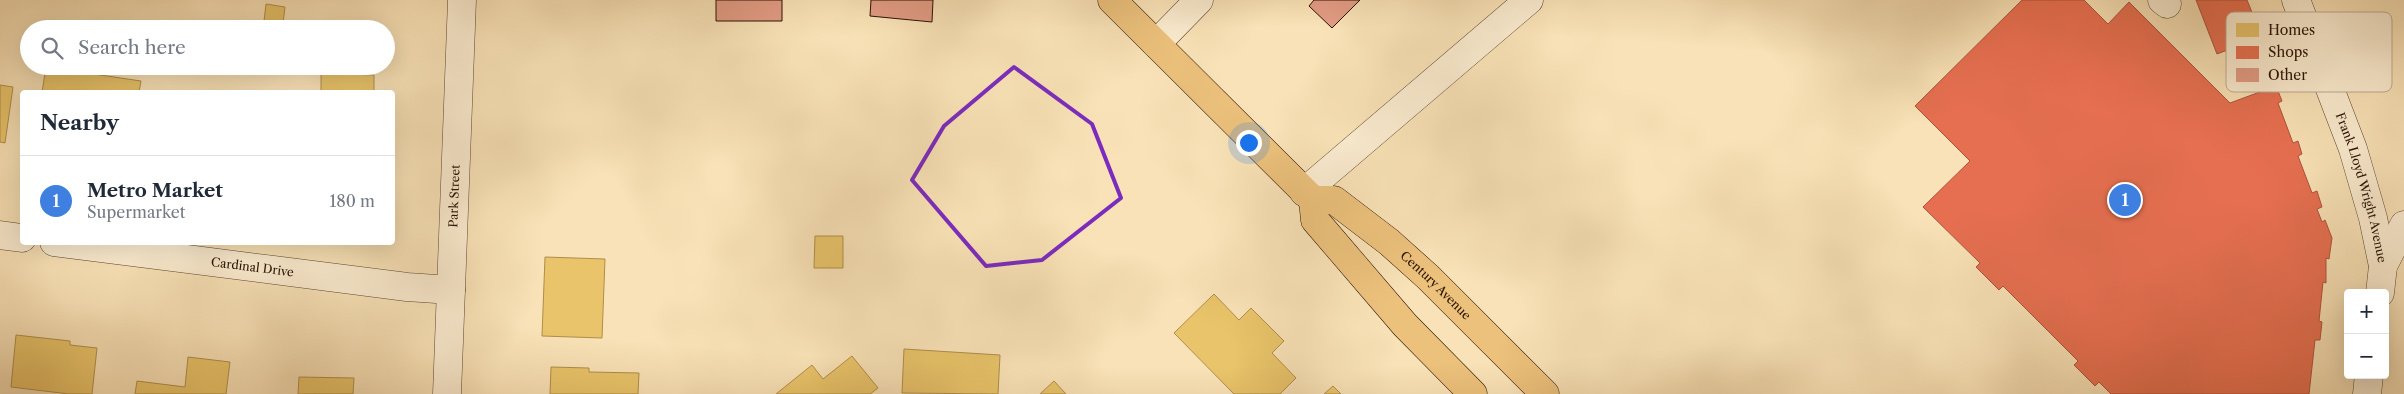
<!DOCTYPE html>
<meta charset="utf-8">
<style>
body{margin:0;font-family:"Libre Caslon Text",serif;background:#f6f6f7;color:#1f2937}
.controls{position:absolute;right:15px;bottom:15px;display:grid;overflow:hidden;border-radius:5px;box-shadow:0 5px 20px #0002}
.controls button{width:45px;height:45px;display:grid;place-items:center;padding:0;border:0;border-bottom:1px solid #e0e1e3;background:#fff;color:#1f2937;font:25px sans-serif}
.you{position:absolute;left:1248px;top:142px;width:18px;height:18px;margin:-12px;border:4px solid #fff;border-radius:50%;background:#1a73e8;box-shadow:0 0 0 8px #1a73e833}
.badge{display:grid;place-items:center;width:32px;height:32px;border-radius:50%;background:#2563eb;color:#fff;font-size:16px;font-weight:700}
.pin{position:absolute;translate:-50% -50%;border:2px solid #fff;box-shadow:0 1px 5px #0006}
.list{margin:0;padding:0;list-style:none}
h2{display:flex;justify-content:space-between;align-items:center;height:65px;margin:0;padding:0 20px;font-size:21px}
h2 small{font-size:16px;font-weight:400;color:#747a83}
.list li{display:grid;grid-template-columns:32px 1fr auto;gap:15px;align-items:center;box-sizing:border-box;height:90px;padding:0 20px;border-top:1px solid #e0e1e3}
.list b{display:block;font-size:19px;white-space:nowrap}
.list p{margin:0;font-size:16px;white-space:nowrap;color:#747a83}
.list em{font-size:16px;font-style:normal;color:#747a83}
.icon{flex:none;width:28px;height:28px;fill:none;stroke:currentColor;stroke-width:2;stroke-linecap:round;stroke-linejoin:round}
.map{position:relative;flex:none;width:2404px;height:394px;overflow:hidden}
.search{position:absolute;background:#fff;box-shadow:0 5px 20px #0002;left:20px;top:20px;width:375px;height:55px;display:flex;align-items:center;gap:12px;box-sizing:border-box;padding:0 18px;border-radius:28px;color:#747a83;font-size:19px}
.panel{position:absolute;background:#fff;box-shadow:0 5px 20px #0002;left:20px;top:90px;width:375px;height:155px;border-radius:5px}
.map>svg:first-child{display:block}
.homes{fill:#e9c46a;stroke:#af8e4b}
.shops{fill:#e76f51;stroke:#ae533a}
.building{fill:#e29c85;stroke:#281103}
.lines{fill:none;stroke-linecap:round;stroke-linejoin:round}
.minor-casing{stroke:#5c4530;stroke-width:29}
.major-casing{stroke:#281103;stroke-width:29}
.minor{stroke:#fbecd0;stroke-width:28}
.major{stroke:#ecc17c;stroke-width:28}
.marked{fill:none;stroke:#7b2cbf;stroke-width:4;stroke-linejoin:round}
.labels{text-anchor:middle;stroke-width:5;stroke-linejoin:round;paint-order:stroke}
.street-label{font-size:12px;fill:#281103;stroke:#fbecd0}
.key{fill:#fbecd0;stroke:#bcaa92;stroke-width:1}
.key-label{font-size:14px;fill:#281103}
</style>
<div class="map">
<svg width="2404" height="394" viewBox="0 0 2404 394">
<rect width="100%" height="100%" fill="#f9e2b7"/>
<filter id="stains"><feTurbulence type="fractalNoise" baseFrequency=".004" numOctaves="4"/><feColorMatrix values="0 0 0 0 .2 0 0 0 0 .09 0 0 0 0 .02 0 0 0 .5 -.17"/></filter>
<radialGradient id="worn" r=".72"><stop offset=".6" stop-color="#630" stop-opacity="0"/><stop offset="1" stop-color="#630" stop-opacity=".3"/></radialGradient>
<!-- homes -->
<path class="homes" d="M 266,4 L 285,7 L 283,23 L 264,21 Z
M 46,67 L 141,81 L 139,92 L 42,92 Z
M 321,73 L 374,75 L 374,92 L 321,92 Z
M 0,85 L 13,87 L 5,143 L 0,142 Z
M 815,236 L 843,236 L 843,268 L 814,268 Z
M 545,257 L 605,259 L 602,338 L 542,336 Z
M 1214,294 L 1239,320 L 1251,308 L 1284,341 L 1272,353 L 1296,378 L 1280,394 L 1234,394 L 1174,333 Z
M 16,335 L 70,341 L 70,345 L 97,348 L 92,394 L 69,394 L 11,387 Z
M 904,349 L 1000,355 L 998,394 L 902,393 Z
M 852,356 L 878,388 L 870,394 L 776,394 L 812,365 L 823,379 Z
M 188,357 L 230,362 L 226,394 L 135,394 L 137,381 L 185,387 Z
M 551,367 L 589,368 L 589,372 L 639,373 L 638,394 L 550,394 Z
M 299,377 L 354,378 L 353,394 L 298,394 Z
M 1054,381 L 1066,394 L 1040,394 Z
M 1333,386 L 1341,394 L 1324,394 Z"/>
<!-- shops -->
<path class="shops" d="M 2022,0 L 2084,0 L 2108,24 L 2129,2 L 2230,103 L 2276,86 L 2282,101 L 2278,103 L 2293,143 L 2298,141 L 2302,154 L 2298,156 L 2312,193 L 2317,191 L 2322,207 L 2317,209 L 2322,222 L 2325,220 L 2332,238 L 2329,259 L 2326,258 L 2326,283 L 2323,282 L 2319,321 L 2322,322 L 2320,340 L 2315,340 L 2309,394 L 2111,394 L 2099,382 L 2095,386 L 2074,365 L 2078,361 L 2003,286 L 1999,290 L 1976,267 L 1980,263 L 1923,207 L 1970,161 L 1915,106 Z
M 2196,0 L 2247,0 L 2262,37 L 2217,54 Z"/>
<!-- building -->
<path class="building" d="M 716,0 L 782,0 L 782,21 L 716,21 Z
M 871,0 L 933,0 L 932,22 L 870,16 Z
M 1314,0 L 1360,0 L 1332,28 L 1309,6 Z"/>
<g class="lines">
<defs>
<g id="minor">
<path d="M 2162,0 L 2167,4"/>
<path id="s1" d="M 2296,0 L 2353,149 L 2373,218 L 2383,266 L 2380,293"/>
<path d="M 1156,44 L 1199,0"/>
<path d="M 1304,192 L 1529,0"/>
<path d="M 0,235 L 22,238"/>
<path id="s2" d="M 54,242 L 407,287 L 451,290"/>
<path d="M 2383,266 L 2404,225"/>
<path id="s3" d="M 447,394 L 462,0"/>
<path d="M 2367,394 L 2369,375"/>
</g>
<g id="major">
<path d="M 1112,0 L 1313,200 L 1315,220 L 1405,325 L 1473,394"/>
<path id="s4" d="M 1313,200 L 1334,200 L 1389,242 L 1428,277 L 1545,394"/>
</g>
</defs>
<!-- minor casing -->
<use href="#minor" class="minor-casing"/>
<!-- major casing -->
<use href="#major" class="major-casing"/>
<!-- minor -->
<use href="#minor" class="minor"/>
<!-- major -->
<use href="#major" class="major"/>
</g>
<!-- marked area -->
<path class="marked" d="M 1014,67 L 1092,124 L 1121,198 L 1042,260 L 986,266 L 912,180 L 944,126 Z"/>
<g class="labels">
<!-- street labels -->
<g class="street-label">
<text dy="4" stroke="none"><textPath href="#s1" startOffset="199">Frank Lloyd Wright Avenue</textPath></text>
<text dy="4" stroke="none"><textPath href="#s3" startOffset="198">Park Street</textPath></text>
<text dy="4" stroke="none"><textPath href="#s2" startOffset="200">Cardinal Drive</textPath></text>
<text dy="4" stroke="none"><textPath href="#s4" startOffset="154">Century Avenue</textPath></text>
</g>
</g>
<!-- legend -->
<rect x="2226" y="12" width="166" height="80" rx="8" class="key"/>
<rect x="2236" y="23" width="23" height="14" fill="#e9c46a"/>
<rect x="2236" y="46" width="23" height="13" fill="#e76f51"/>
<rect x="2236" y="68" width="23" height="14" fill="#e29c85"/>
<g class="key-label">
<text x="2268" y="35">Homes</text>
<text x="2268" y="57">Shops</text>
<text x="2268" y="80">Other</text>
</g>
<rect width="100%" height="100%" filter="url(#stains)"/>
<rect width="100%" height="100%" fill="url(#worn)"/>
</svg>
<div class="controls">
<button>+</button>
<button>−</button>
</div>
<div class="you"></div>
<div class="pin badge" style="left:2125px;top:200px;background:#3f7fe0">1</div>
<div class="search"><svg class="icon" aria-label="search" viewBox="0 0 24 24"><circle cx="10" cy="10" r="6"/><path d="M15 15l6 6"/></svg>Search here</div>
<section class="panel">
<h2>Nearby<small></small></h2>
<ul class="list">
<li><span class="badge" style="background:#3f7fe0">1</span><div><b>Metro Market</b><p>Supermarket</p></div><em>180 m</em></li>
</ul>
</section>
</div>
